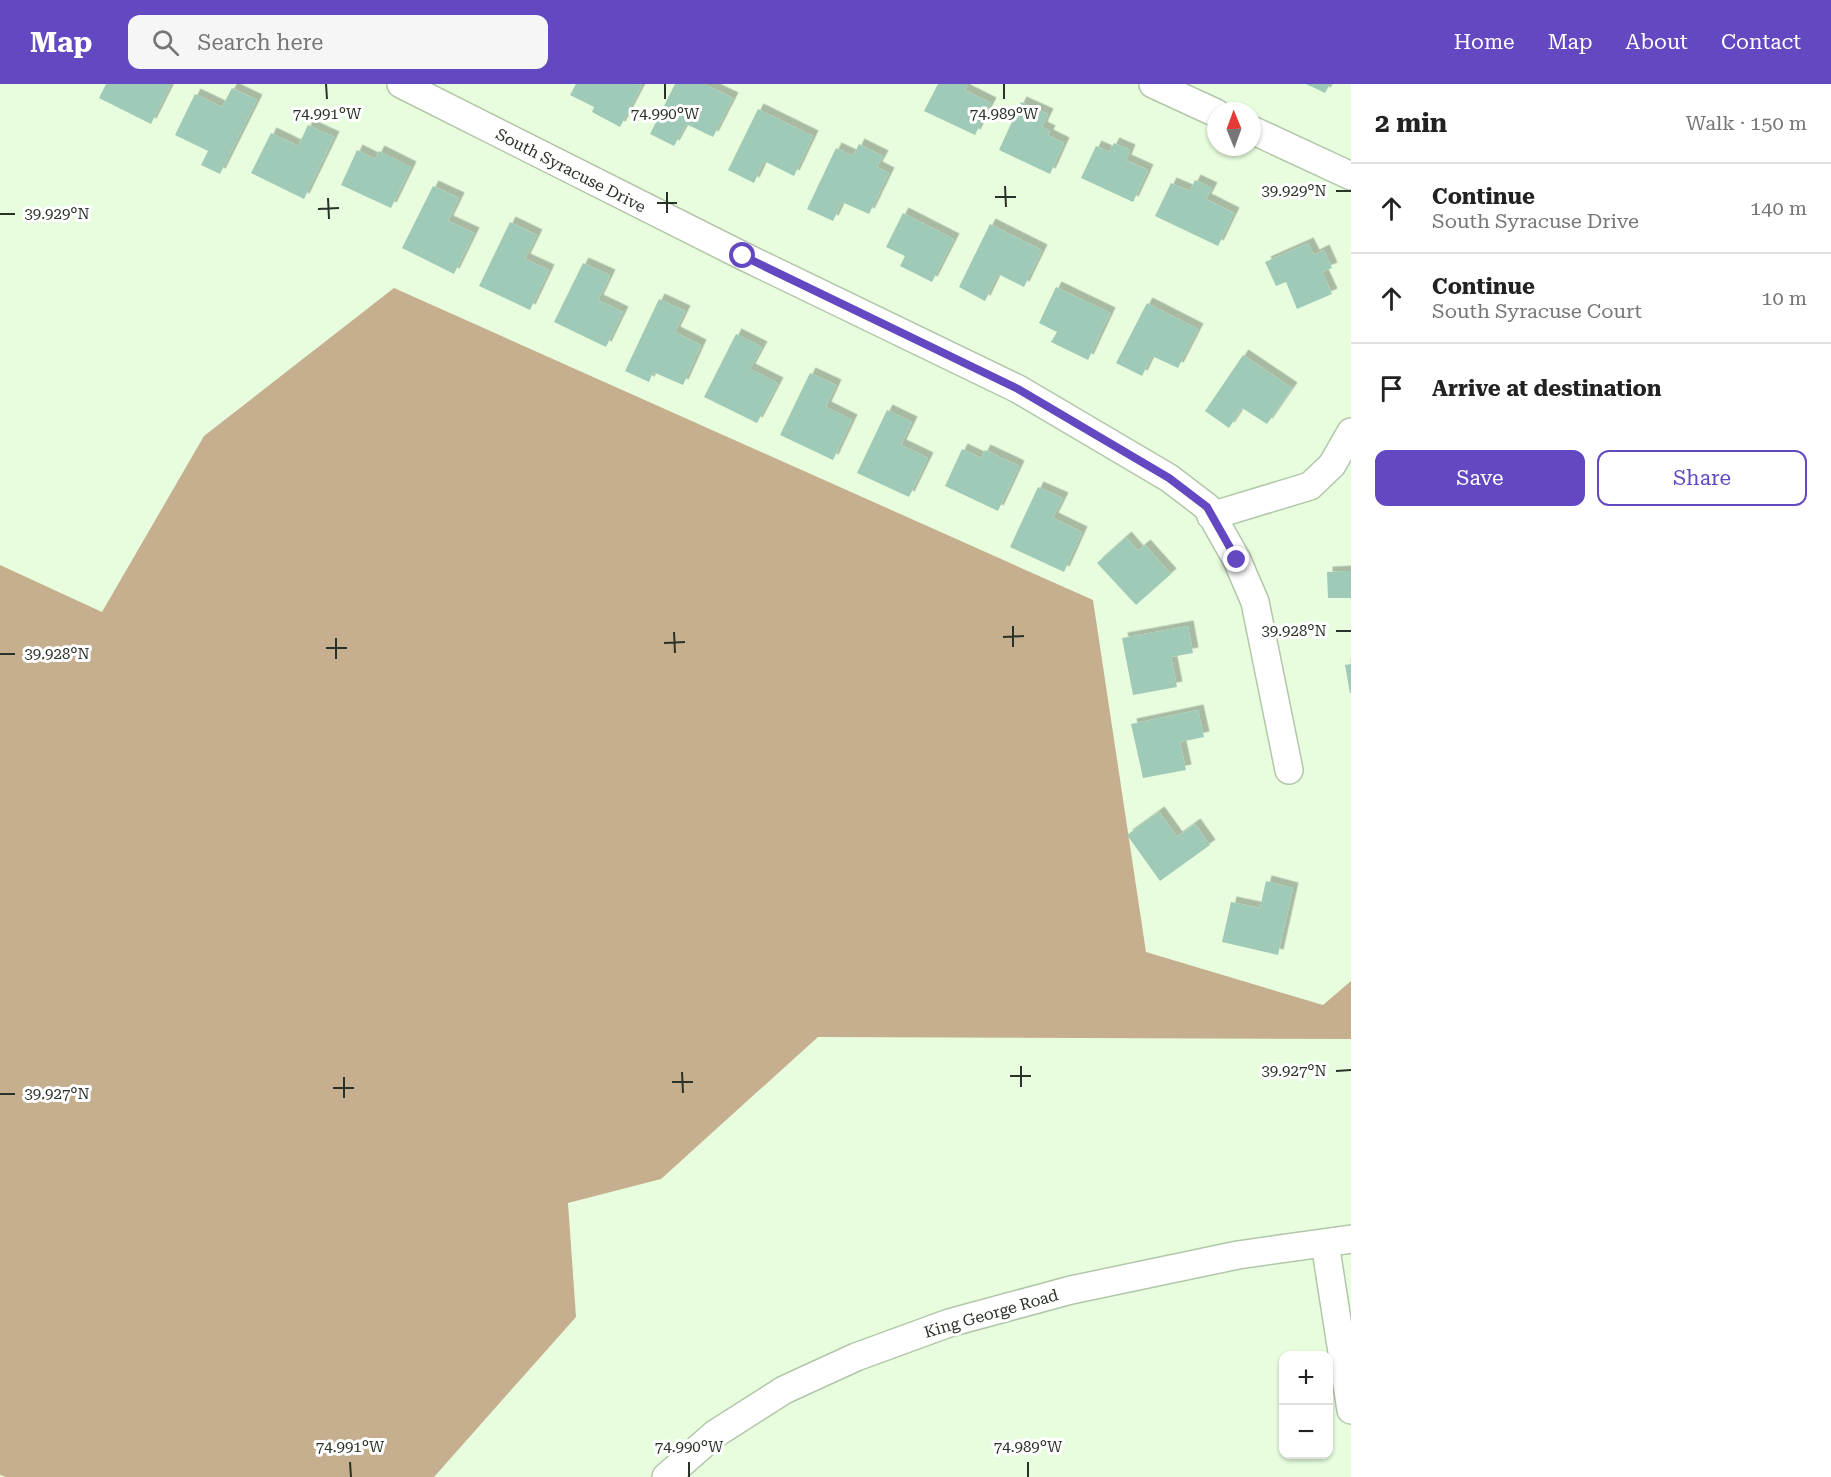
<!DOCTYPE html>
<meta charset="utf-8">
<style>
body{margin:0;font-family:"Roboto Serif",serif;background:#f6f6f6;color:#222}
.controls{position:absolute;right:18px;bottom:18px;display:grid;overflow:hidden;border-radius:12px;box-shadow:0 2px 4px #0004}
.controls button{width:54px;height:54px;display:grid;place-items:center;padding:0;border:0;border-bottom:2px solid #e0e0e0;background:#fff;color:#222;font:30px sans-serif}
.compass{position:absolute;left:1207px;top:18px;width:54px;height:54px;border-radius:50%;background:#fff;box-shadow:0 2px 4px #0004;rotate:359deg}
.stop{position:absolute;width:18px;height:18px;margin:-14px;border:4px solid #6348c1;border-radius:50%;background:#fff}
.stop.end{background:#6348c1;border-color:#fff;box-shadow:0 2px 6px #0008}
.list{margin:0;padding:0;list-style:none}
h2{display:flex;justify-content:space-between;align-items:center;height:78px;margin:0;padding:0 24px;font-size:26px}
h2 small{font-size:20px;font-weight:400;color:#767676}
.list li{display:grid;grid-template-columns:39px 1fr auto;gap:18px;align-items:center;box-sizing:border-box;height:90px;padding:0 24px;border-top:2px solid #e0e0e0}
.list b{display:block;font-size:22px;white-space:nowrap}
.list p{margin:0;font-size:20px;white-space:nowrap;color:#767676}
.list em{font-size:20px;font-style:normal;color:#767676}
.actions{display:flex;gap:12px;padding:18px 24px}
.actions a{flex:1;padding:14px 0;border:2px solid #6348c1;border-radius:12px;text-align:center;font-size:21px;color:#6348c1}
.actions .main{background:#6348c1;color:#fff}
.icon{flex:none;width:33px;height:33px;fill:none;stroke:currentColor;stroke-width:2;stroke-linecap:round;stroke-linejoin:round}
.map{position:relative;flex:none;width:1351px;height:1393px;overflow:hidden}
header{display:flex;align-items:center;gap:36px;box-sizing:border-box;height:84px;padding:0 30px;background:#6348c1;color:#fff}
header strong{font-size:28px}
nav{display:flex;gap:33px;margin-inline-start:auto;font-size:21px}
.search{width:420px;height:54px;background:#f6f6f6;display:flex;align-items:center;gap:15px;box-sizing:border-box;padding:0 21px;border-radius:12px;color:#767676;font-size:22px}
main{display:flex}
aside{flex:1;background:#fff}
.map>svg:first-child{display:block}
.forest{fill:#c6af8e}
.building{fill:#a0cab8;filter:url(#shadow)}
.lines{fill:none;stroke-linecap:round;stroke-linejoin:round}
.minor-casing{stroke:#b2c7a9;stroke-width:30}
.minor{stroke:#fff;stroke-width:27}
.route{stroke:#6348c1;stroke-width:8}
.ticks{fill:none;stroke:#293226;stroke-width:2}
.labels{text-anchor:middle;stroke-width:6;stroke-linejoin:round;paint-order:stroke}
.street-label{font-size:16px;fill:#293226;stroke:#fff}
.ticks-label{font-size:15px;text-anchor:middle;fill:#293226;stroke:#fff;stroke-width:6;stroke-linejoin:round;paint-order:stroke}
</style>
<header>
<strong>Map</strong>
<div class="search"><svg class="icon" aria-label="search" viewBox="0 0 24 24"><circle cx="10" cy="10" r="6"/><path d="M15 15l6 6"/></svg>Search here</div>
<nav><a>Home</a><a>Map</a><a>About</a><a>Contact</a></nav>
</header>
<main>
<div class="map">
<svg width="1351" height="1393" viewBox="0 0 1351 1393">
<defs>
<filter id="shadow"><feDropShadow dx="5.5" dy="-5.5" stdDeviation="0" flood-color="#0004"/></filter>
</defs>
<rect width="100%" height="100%" fill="#e7fdde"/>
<!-- forest -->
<path class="forest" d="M 394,204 L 1093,516 L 1146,868 L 1323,921 L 1351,897 L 1351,955 L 818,953 L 661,1095 L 568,1119 L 576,1233 L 434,1393 L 6,1393 L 0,1391 L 0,481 L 102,528 L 204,352 Z"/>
<!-- building -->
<path class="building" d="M 106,0 L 171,0 L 151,40 L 99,14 Z
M 576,0 L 639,0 L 642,1 L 620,43 L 592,28 L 594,23 L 570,11 Z
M 675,0 L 704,0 L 733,14 L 713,53 L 686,40 L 674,62 L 650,50 Z
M 938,0 L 968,0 L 965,6 L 991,19 L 975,51 L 924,27 Z
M 1306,0 L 1330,0 L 1325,9 Z
M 232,4 L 257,16 L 220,90 L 201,81 L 208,67 L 175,51 L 195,10 L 222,23 Z
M 1021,18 L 1048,30 L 1042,43 L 1050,47 L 1048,51 L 1064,59 L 1050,90 L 999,66 Z
M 758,25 L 813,52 L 794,92 L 764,77 L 754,99 L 728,86 Z
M 308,41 L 334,53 L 304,115 L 251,89 L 271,49 L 298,62 Z
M 1114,59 L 1130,66 L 1126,76 L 1148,86 L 1133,118 L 1081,94 L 1096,62 L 1109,68 Z
M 859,60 L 883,72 L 877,83 L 889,89 L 869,130 L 842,118 L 833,137 L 807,125 L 836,64 L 853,72 Z
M 357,66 L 375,75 L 379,67 L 411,83 L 391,124 L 341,101 Z
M 1195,96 L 1212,104 L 1206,115 L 1234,129 L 1218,162 L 1155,132 L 1171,99 L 1190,107 Z
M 433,102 L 459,114 L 448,137 L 474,149 L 454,190 L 402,164 Z
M 903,129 L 954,155 L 932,198 L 900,182 L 905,172 L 886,163 Z
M 510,138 L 537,151 L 525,175 L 549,186 L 530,226 L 479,202 Z
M 990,140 L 1042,166 L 1024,203 L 998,190 L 985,217 L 959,203 Z
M 1308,159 L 1314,171 L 1324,166 L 1332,184 L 1322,188 L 1332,210 L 1297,225 L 1286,198 L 1276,202 L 1265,178 Z
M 583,179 L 610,191 L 598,216 L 623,228 L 606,263 L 554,238 Z
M 1056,203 L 1110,229 L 1088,276 L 1051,258 L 1057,248 L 1039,239 Z
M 659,215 L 685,227 L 675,248 L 701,261 L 683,301 L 653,288 L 649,298 L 625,287 Z
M 1147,219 L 1198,245 L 1178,284 L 1152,272 L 1142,292 L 1116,279 Z
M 736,250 L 762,263 L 750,285 L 778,299 L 757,339 L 704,313 Z
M 1243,271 L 1292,304 L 1267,340 L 1242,324 L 1229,344 L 1205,327 Z
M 810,289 L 836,301 L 826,323 L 852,336 L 833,376 L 780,351 Z
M 887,326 L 912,338 L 901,361 L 928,374 L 909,413 L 857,389 Z
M 962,365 L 981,374 L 985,366 L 1019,382 L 998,427 L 945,402 Z
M 1038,403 L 1063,414 L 1053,434 L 1082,448 L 1064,488 L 1010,463 Z
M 1126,453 L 1138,467 L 1145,461 L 1171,490 L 1136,521 L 1097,479 Z
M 1351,487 L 1351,514 L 1328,514 L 1327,488 Z
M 1188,542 L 1193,569 L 1171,573 L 1177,603 L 1133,611 L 1122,554 Z
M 1351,580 L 1351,609 L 1350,609 L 1345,581 Z
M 1198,626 L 1204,653 L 1180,658 L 1186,686 L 1143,694 L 1131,640 Z
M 1159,728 L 1177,753 L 1195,740 L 1210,761 L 1160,797 L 1127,751 Z
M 1266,797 L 1293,804 L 1278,871 L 1222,858 L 1231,818 L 1260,824 Z"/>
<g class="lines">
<defs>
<path id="minor" d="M 401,0 L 743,172 L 1018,305 L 1169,394 L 1207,423 L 1237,476 L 1255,518 L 1289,686
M 1153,0 L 1216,29
M 1252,46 L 1351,92
M 1211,432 L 1310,402 L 1332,381 L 1351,348
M 1325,1159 L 1351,1326
M 666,1393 L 715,1350 L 784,1306 L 856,1273 L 949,1239 L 1071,1206 L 1238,1171 L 1351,1155"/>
</defs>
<!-- minor casing -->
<use href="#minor" class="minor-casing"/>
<!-- minor -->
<use href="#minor" class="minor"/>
</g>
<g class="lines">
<!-- route -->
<path class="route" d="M 743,172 L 1018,305 L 1169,394 L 1207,423 L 1237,476"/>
</g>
<!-- ticks -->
<path class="ticks" d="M 326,0 L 327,15M 665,0 L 665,15M 1004,0 L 1004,15M 1005,102 L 1006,123M 1336,107 L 1351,107M 667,108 L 667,129M 995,113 L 1016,113M 328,114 L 329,135M 657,119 L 677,119M 318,125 L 339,124M 0,130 L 15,130M 1013,542 L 1013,563M 1336,547 L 1351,547M 674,548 L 675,569M 1003,553 L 1024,552M 336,554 L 336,575M 664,559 L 685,558M 326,564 L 347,564M 0,570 L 15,570M 1021,982 L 1021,1003M 1336,987 L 1351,986M 682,988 L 683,1009M 1010,992 L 1031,992M 344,993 L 344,1014M 672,998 L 693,998M 333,1004 L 354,1004M 0,1010 L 15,1010M 350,1378 L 351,1393M 689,1378 L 689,1393M 1028,1378 L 1028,1393"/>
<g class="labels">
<!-- street labels -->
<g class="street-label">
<text transform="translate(571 86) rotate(27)" y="6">South Syracuse Drive</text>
<text transform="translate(991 1229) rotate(-16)" y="6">King George Road</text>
</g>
</g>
<g class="ticks-label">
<text x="327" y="35">74.991°W</text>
<text x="665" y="35">74.990°W</text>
<text x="1004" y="35">74.989°W</text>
<text x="1294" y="112">39.929°N</text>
<text x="57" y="135">39.929°N</text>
<text x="1294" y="552">39.928°N</text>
<text x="57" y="575">39.928°N</text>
<text x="1294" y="992">39.927°N</text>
<text x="57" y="1015">39.927°N</text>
<text x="350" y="1368">74.991°W</text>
<text x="689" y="1368">74.990°W</text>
<text x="1028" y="1368">74.989°W</text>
</g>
</svg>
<div class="controls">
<button>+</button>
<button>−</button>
</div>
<svg class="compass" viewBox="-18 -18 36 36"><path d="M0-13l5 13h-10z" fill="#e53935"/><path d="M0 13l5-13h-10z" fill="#767676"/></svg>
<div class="stop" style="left:743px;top:172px"></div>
<div class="stop end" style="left:1237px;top:476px"></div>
</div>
<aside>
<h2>2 min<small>Walk · 150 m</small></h2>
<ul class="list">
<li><svg class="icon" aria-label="ahead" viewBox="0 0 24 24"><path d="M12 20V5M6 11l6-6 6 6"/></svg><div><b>Continue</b><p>South Syracuse Drive</p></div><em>140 m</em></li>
<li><svg class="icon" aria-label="ahead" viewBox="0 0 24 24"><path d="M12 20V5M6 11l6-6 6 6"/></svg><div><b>Continue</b><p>South Syracuse Court</p></div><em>10 m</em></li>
<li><svg class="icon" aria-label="arrive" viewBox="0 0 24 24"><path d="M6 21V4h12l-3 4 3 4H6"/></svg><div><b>Arrive at destination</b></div></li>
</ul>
<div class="actions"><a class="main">Save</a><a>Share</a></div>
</aside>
</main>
